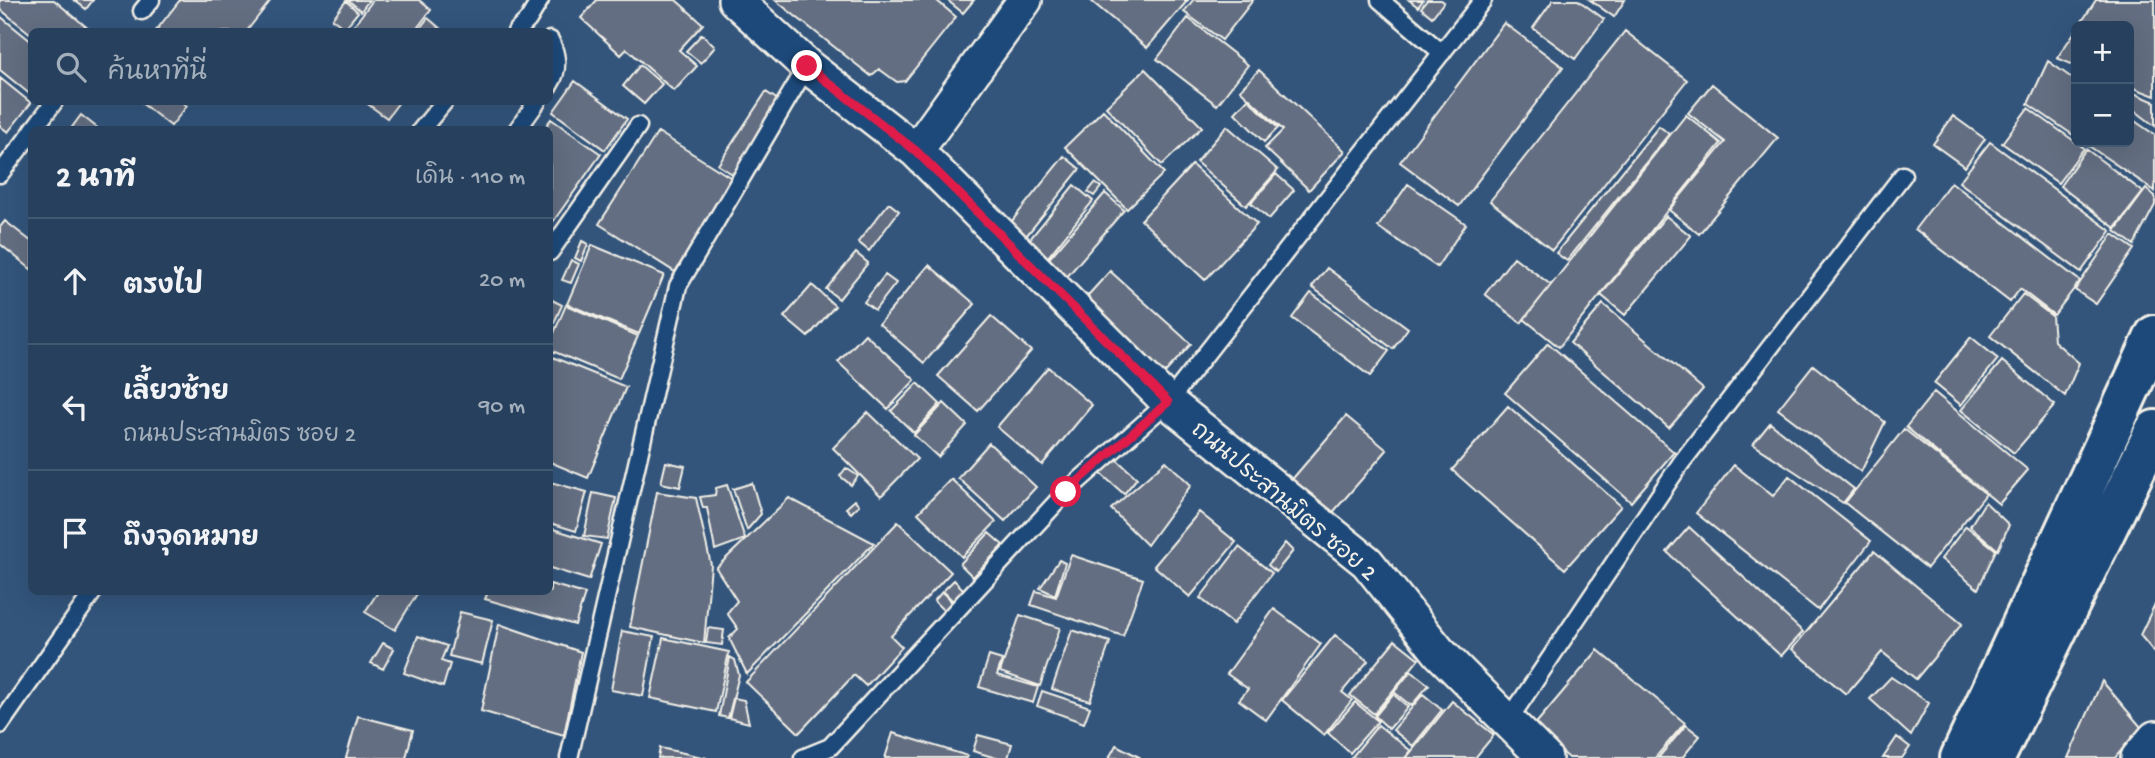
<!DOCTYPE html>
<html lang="th">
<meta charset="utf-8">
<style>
body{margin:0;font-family:"Gochi Hand","Playpen Sans Thai",sans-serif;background:#324b66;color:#f1f3f6}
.controls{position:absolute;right:21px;top:21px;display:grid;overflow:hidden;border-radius:10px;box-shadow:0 7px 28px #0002}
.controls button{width:63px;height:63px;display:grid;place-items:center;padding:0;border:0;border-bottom:2px solid #425972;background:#26405d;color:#f1f3f6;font:35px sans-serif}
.stop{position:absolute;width:21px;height:21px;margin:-16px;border:5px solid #e11d48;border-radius:50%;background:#fff}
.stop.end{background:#e11d48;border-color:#fff;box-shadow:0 2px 7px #0008}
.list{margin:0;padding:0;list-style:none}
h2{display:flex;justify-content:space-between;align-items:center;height:91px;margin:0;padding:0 28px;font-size:30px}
h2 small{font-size:23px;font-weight:400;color:#a4afbc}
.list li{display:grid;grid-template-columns:46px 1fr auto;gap:21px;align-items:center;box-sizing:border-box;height:126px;padding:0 28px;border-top:2px solid #425972}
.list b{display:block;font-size:26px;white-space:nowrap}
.list p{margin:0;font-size:23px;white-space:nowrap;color:#a4afbc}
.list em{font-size:23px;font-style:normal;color:#a4afbc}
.icon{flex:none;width:38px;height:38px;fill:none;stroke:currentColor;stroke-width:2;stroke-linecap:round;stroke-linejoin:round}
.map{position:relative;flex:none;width:2155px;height:758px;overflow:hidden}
.search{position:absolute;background:#26405d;box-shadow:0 7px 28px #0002;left:28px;top:28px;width:525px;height:77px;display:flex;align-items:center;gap:18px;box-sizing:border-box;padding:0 24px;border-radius:10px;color:#a4afbc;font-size:26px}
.panel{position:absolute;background:#26405d;box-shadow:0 7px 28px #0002;left:28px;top:126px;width:525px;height:469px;border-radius:10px}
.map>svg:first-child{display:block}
.building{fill:#636e82;stroke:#f4f1e8;stroke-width:2}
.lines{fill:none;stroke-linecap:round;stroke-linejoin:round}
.lane-casing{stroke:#f4f1e8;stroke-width:21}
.street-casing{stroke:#f4f1e8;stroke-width:38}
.secondary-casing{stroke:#f4f1e8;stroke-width:44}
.lane{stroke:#1f4a7a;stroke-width:16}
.street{stroke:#1f4a7a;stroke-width:33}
.secondary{stroke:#1f4a7a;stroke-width:38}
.route{stroke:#e11d48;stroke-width:9}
.labels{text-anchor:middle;stroke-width:5;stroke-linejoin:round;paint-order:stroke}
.street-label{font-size:23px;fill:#f4f1e8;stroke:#1f4a7a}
</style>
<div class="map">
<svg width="2155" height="758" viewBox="0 0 2155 758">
<rect width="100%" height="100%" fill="#33557c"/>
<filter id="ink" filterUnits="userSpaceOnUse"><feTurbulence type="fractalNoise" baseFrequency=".0143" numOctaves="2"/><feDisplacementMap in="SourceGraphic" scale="14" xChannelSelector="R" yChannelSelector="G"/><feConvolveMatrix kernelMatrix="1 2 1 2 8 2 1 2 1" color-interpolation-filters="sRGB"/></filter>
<g filter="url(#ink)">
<!-- building -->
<path class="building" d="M 0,0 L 54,0 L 89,29 L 86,32 L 32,32 L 32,35 L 0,9 Z
M 74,0 L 93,0 L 86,9 Z
M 180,0 L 271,0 L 246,32 L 155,32 Z
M 348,0 L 369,0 L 361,11 Z
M 373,0 L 419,0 L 431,10 L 414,32 L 349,32 Z
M 597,0 L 676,0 L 703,24 L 679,50 L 697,66 L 674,91 L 627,49 L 621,55 L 581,18 Z
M 775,0 L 936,0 L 956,17 L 905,81 L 897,82 L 879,69 L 871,76 Z
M 947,0 L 974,0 L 963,13 Z
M 1090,0 L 1188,0 L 1147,48 Z
M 1193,0 L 1253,0 L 1222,40 L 1184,12 Z
M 1409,0 L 1423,0 L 1418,7 Z
M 1427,0 L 1441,0 L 1444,2 L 1432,17 L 1421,8 Z
M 1553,0 L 1578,0 L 1604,19 L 1575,59 L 1533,28 Z
M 1590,0 L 1625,0 L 1614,17 Z
M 2096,0 L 2155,0 L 2155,96 L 2129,86 L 2129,26 L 2079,26 Z
M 346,1 L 358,12 L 345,28 L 332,19 Z
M 0,16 L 32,42 L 32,96 L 0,70 Z
M 428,18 L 441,29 L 438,32 L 417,32 Z
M 1188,18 L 1248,65 L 1217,105 L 1157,59 Z
M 1504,23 L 1563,67 L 1459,206 L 1400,162 Z
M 2076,30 L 2076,66 L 2057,58 Z
M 1625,31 L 1687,80 L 1552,250 L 1490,201 Z
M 702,34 L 715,47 L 701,63 L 686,51 Z
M 2048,61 L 2076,81 L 2076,137 L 2028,104 Z
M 640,65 L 662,84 L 644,104 L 623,86 Z
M 1145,69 L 1202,127 L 1162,165 L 1106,107 Z
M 1259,70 L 1345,151 L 1309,190 L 1265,148 L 1283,130 L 1240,90 Z
M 0,78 L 31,103 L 8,132 L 0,126 Z
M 575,81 L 627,119 L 605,150 L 553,112 Z
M 1712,84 L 1778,138 L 1699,234 L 1669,210 L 1725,142 L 1688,113 Z
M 2129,91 L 2155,102 L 2155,126 L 2129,106 Z
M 766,92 L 781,102 L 734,175 L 718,165 Z
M 1248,99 L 1278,128 L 1264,142 L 1235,113 Z
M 140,102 L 181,102 L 187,106 L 171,126 Z
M 365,102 L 399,102 L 387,118 Z
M 2028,108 L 2084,148 L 2058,183 L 2002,143 Z
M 1103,110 L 1164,173 L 1127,209 L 1065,147 Z
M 81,115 L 100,130 L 70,130 Z
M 1686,115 L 1721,143 L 1559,347 L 1524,319 Z
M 1953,116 L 1985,139 L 1965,167 L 1933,144 Z
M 2129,117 L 2155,135 L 2155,191 L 2083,142 L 2129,142 Z
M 551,119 L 601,154 L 550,226 L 550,130 L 543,130 Z
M 1227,126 L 1278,170 L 1246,206 L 1196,162 Z
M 1659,126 L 1669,134 L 1567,261 L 1556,253 Z
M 658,132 L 733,179 L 675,272 L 599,224 Z
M 1990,142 L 2111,231 L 2081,272 L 1959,182 Z
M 2086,149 L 2143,192 L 2115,228 L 2060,186 Z
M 1064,156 L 1080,169 L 1023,240 L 1007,227 Z
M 1192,165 L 1257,224 L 1205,280 L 1141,220 Z
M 1276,174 L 1294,190 L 1269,219 L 1251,203 Z
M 1951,182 L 2080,281 L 2054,315 L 2020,289 L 2010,302 L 1915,229 Z
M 1095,183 L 1101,187 L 1094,196 L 1088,192 Z
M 1408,184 L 1466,224 L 1437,267 L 1378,227 Z
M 1074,185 L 1093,201 L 1040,267 L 1020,251 Z
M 2146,189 L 2155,196 L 2155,205 L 2134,245 L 2115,231 Z
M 1105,193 L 1124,210 L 1060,285 L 1041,268 Z
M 889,203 L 899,211 L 869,251 L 858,242 Z
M 1666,216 L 1691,236 L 1625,315 L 1601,295 Z
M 5,221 L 32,242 L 32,270 L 0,244 L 0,227 Z
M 2113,234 L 2134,249 L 2096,304 L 2075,290 Z
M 582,241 L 588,244 L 581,261 L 575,258 Z
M 592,245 L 664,275 L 639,334 L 567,304 Z
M 856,253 L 868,263 L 839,299 L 826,289 Z
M 1514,257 L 1551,285 L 1521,323 L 1485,294 Z
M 571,260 L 579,264 L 571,283 L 562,280 Z
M 929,265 L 975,304 L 924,363 L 879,324 Z
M 1327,268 L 1408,328 L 1393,349 L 1312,287 Z
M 1110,271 L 1191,344 L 1162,376 L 1081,303 Z
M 885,275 L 896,283 L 875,310 L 864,302 Z
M 812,285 L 835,306 L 808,337 L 784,317 Z
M 1311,293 L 1389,351 L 1370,376 L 1292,318 Z
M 2023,294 L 2052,316 L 2054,341 L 2079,363 L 2065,396 L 1990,336 Z
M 550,299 L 562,305 L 550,332 Z
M 1603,304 L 1703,389 L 1669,428 L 1570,343 Z
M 566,305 L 638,336 L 619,379 L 550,350 L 550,342 Z
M 991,316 L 1031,351 L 978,411 L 938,376 Z
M 865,334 L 915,380 L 888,409 L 838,362 Z
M 1971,337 L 1998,359 L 1961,405 L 1934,383 Z
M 1548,343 L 1674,452 L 1631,502 L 1505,393 Z
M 550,356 L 626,387 L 588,478 L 550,462 Z
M 2002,361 L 2055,405 L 2014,453 L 1961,410 Z
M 1813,365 L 1885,422 L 1861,472 L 1778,409 Z
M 1048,367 L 1092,405 L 1042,465 L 997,427 Z
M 918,383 L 940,404 L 914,433 L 891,411 Z
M 1934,392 L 2028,470 L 1999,504 L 1906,427 Z
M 944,403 L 967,425 L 938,457 L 914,435 Z
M 1508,406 L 1621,506 L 1565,569 L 1452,470 Z
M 868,412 L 917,459 L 881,496 L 833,448 Z
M 1346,416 L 1387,450 L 1329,517 L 1289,483 Z
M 1770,423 L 1854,489 L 1843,503 L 1753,444 Z
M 1904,429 L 1986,494 L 1927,568 L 1845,503 Z
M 989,443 L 1036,487 L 1005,521 L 958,478 Z
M 1114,457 L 1137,478 L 1124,494 L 1099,472 Z
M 1166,461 L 1191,485 L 1147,545 L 1111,509 Z
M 666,462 L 685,466 L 680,487 L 661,483 Z
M 1734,465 L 1773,496 L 1789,476 L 1871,541 L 1818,610 L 1696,513 Z
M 846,468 L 858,476 L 851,485 L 840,476 Z
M 951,479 L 996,522 L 962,557 L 918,513 Z
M 550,482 L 587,492 L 576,531 L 550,523 Z
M 752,483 L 761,514 L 747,530 L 733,489 Z
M 727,485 L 745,539 L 715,550 L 707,508 L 703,508 L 700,497 L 715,495 L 716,488 Z
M 657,492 L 696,498 L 711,565 L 704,643 L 630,627 Z
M 593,493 L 616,498 L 607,539 L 584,536 Z
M 789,498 L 874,543 L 747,674 L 729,638 L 738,629 L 727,613 L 737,601 L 716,568 Z
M 855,500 L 859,505 L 851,513 L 846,508 Z
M 1985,502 L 2009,525 L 1998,550 L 1970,526 Z
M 1199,512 L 1236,542 L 1190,597 L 1154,566 Z
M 898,522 L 951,572 L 891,636 L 902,647 L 866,686 L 854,675 L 799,733 L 746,682 Z
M 1966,526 L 1996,550 L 1978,589 L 1941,559 Z
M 1689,527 L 1803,632 L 1781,656 L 1667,552 Z
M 550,528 L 601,544 L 589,580 L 550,568 Z
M 989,533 L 1003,545 L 973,577 L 960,564 Z
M 1285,543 L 1293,551 L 1276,572 L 1268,565 Z
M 1239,547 L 1272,573 L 1233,624 L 1200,598 Z
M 1874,551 L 1962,624 L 1916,679 L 1882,652 L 1846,694 L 1792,649 Z
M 1071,555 L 1143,579 L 1123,636 L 1031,605 L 1036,591 L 1056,597 Z
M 1059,560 L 1065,563 L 1055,595 L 1040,588 Z
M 954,580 L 964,590 L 953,601 L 943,591 Z
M 550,584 L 585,594 L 575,625 L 485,599 L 488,592 L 550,592 Z
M 378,592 L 418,592 L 395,630 L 365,612 Z
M 942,592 L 953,603 L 945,612 L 934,601 Z
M 2155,604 L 2155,653 L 2140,635 Z
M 1274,609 L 1321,644 L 1266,720 L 1239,700 L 1248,689 L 1227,674 Z
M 460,612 L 493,620 L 482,664 L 449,656 Z
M 1020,615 L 1060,628 L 1040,686 L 1000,672 Z
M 499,624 L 581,652 L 564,735 L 481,711 Z
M 708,628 L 724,630 L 722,645 L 706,643 Z
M 1072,630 L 1110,642 L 1090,701 L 1052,689 Z
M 622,631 L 654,637 L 643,696 L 611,690 Z
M 1335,635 L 1368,661 L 1342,692 L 1352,700 L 1324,735 L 1282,700 Z
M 418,636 L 447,646 L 441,661 L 450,664 L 443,687 L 404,673 Z
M 663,638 L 729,652 L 716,712 L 650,698 Z
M 1395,640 L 1419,659 L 1374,714 L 1350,695 Z
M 383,643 L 394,649 L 383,669 L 371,663 Z
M 1598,650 L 1685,723 L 1655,758 L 1569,758 L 1533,727 Z
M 989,656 L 1002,660 L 997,675 L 1038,687 L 1033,703 L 979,687 Z
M 730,657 L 735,660 L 739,675 L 728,718 L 719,716 Z
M 1411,671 L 1429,685 L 1411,706 L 1394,692 Z
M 1891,677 L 1929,703 L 1911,736 L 1870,699 Z
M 2102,681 L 2141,727 L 2115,758 L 2068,758 Z
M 1042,691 L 1090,707 L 1084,723 L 1037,706 Z
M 1393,694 L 1408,707 L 1389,729 L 1375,716 Z
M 1423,694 L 1442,710 L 1413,746 L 1393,730 Z
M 734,698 L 744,700 L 749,723 L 729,718 Z
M 1452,701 L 1494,735 L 1475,758 L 1406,758 Z
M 1355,702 L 1378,721 L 1350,753 L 1328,733 Z
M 358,716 L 413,730 L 406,758 L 346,758 Z
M 1378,725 L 1411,751 L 1405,758 L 1351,758 Z
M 1686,725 L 1700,736 L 1682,758 L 1658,758 Z
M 893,733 L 968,756 L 967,758 L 885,758 Z
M 978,735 L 1012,744 L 1008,758 L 996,758 L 973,751 Z
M 1897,737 L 1910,747 L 1902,758 L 1883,758 Z
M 1116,745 L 1141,758 L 1109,758 Z
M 660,748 L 707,758 L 658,758 Z"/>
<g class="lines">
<defs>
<path id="lane" d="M 1380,0 L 1442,53
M 142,11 L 151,0
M 516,32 L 528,20 L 540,0
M 550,40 C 557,54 559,70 550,84
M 33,130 L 54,102
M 421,130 L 444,102
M 517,130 L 537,102
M 0,174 L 32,132
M 550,252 L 638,126
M 1508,721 L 1681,463 L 1903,175
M 0,725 L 93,592
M 569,758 L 678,286 L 807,66
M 803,758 L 830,747 L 1066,492 L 1168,402 L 1483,0"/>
<path id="street" d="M 735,0 L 807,66 L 916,151 L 1168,402 L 1367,562 L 1439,652 L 1545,758
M 916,151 L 1025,0
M 2138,758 L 2155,738"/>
<path id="secondary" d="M 1960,758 L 2155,335
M 1995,758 L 2155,430"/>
</defs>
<!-- lane casing -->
<use href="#lane" class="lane-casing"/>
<!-- street casing -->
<use href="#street" class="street-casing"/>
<!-- secondary casing -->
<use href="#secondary" class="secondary-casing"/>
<!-- lane -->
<use href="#lane" class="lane"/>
<!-- street -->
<use href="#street" class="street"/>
<!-- secondary -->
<use href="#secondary" class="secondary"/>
</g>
</g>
<g class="lines" filter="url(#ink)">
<!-- route -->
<path class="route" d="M 807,66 L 916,151 L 1168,402 L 1066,492"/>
</g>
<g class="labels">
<!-- street labels -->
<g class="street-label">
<text transform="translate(1285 500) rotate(40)" y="8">ถนนประสานมิตร ซอย 2</text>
</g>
</g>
</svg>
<div class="controls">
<button>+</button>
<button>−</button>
</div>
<div class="stop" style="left:1066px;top:492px"></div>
<div class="stop end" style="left:807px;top:66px"></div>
<div class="search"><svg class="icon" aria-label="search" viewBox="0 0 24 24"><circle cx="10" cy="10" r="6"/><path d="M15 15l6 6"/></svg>ค้นหาที่นี่</div>
<section class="panel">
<h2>2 นาที<small>เดิน · 110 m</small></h2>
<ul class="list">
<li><svg class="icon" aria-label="ahead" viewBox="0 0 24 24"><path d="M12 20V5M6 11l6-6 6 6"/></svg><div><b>ตรงไป</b></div><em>20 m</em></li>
<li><svg class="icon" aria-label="left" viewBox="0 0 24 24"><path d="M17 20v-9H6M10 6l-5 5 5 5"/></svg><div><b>เลี้ยวซ้าย</b><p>ถนนประสานมิตร ซอย 2</p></div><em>90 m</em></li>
<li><svg class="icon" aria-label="arrive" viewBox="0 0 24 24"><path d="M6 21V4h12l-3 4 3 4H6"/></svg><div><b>ถึงจุดหมาย</b></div></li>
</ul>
</section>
</div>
